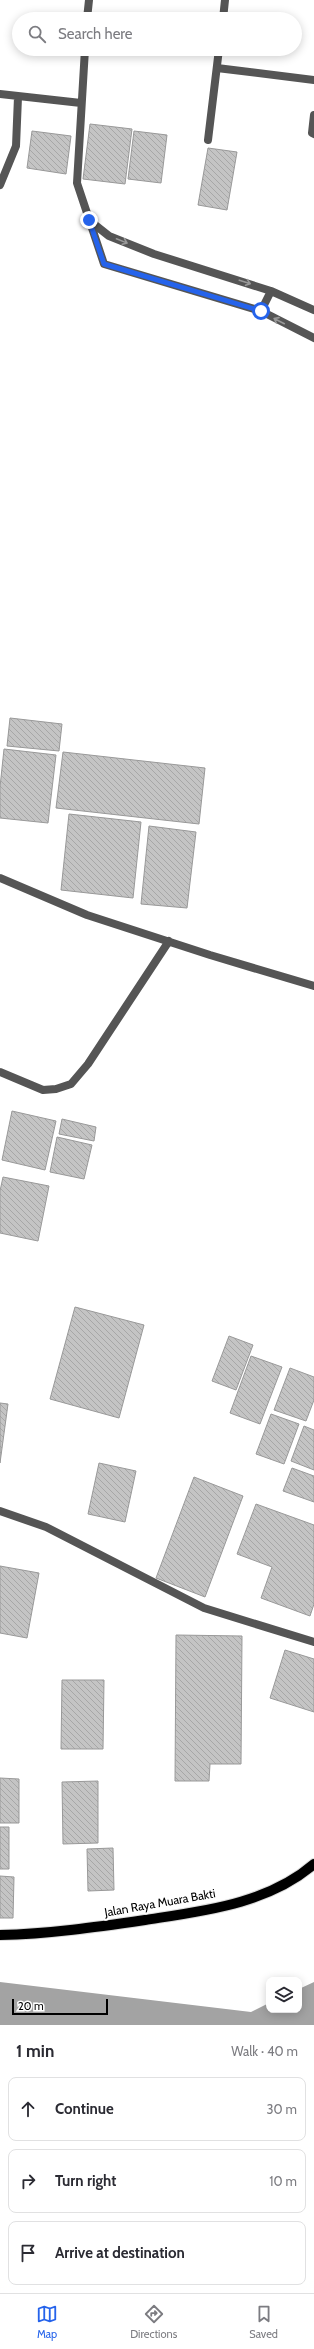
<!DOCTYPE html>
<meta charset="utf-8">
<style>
body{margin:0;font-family:Cabin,sans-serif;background:#f2f2f3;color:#2b2b33}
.controls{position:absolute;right:12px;bottom:12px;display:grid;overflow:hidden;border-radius:8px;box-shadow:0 2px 10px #0003}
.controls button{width:36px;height:36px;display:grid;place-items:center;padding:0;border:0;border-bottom:1px solid #e1e1e2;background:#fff;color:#2b2b33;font:20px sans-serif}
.scale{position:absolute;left:12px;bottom:10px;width:96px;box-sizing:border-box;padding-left:4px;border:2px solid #000;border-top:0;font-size:11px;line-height:14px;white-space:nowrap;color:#000;-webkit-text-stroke:3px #fff;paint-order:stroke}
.stop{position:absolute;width:12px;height:12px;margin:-9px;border:3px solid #2563eb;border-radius:50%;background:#fff}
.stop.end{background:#2563eb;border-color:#fff;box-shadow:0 1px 4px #0008}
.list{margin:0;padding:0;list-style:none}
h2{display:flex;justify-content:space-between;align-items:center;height:52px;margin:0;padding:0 16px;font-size:17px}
h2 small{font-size:13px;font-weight:400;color:#7c7c81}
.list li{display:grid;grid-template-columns:26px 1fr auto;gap:12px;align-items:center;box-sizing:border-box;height:64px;margin:0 8px 8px;padding:0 8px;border:1px solid #e1e1e2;border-radius:8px}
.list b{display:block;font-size:15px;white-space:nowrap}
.list em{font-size:13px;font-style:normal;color:#7c7c81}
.icon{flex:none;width:22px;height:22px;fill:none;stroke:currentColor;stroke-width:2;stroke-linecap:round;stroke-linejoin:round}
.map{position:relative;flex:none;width:314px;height:2025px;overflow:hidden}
.search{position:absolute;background:#fff;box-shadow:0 2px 10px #0003;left:12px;right:12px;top:12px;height:44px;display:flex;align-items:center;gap:10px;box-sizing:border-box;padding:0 14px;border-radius:22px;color:#7c7c81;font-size:15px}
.sheet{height:268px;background:#fff}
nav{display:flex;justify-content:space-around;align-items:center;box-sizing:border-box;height:56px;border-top:1px solid #e1e1e2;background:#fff;font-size:11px;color:#7c7c81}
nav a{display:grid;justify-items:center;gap:2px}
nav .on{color:#2563eb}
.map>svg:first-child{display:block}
.water{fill:#a3a3a3}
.building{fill:url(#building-back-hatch);stroke:#999}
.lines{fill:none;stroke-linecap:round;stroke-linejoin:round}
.primary-casing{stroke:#dbdbdb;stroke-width:12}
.street{stroke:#555;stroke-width:8}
.primary{stroke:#000;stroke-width:10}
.oneway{stroke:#999}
.route{stroke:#2563eb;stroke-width:5}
.labels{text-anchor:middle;stroke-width:4;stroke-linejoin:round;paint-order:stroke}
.street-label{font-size:12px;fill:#000;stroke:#fff}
</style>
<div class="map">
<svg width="314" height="2025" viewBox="0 0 314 2025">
<defs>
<pattern id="building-back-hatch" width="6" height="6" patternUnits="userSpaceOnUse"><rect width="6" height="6" fill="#c4c4c4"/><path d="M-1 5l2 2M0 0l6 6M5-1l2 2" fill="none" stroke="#a7a7a7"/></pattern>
</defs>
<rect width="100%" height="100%" fill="#fff"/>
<!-- water -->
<path class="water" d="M 0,1982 L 251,2012 L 269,2003 L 269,2010 L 299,2010 L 299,1989 L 314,1982 L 314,2025 L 0,2025 Z"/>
<!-- building -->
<path class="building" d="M 90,124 L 132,129 L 125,184 L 83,179 Z
M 32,131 L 71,136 L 66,174 L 27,168 Z
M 134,131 L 167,135 L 161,183 L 128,179 Z
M 208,148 L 237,152 L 227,210 L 198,205 Z
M 10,718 L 62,724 L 59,751 L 7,746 Z
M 4,749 L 56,755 L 48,823 L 0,818 L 0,787 Z
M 63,752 L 205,768 L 199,824 L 56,808 Z
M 69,814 L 141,822 L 133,898 L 61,890 Z
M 149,826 L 196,832 L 187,908 L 141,904 Z
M 12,1111 L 56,1121 L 45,1170 L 2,1160 Z
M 62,1119 L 96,1127 L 94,1141 L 59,1134 Z
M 57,1137 L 92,1145 L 84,1179 L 50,1172 Z
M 3,1177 L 49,1186 L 38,1241 L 0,1233 L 0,1191 Z
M 75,1307 L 144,1325 L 119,1418 L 50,1399 Z
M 229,1336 L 253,1345 L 236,1390 L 212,1381 Z
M 251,1356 L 282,1367 L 260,1424 L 230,1413 Z
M 290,1368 L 314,1377 L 314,1400 L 306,1421 L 274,1410 Z
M 0,1403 L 8,1404 L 0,1463 Z
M 271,1414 L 299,1424 L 284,1464 L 256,1454 Z
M 304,1426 L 314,1430 L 314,1470 L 291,1461 Z
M 99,1463 L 136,1471 L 125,1522 L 88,1514 Z
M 292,1468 L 314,1476 L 314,1502 L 283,1491 Z
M 194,1477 L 243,1496 L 205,1597 L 156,1578 Z
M 256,1504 L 314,1525 L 314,1604 L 310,1616 L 261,1598 L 272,1567 L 237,1554 Z
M 0,1566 L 39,1573 L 27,1638 L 0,1633 Z
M 176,1635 L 242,1636 L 241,1764 L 210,1764 L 209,1781 L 175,1781 Z
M 285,1650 L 314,1659 L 314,1712 L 270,1698 Z
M 62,1680 L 104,1680 L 103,1749 L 61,1749 Z
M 0,1778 L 19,1779 L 19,1823 L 0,1823 Z
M 98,1781 L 98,1843 L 63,1844 L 62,1782 Z
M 0,1827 L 9,1827 L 9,1869 L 0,1869 Z
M 113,1848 L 114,1890 L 88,1891 L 87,1849 Z
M 0,1876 L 14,1877 L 13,1918 L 0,1918 Z"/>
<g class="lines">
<defs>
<path id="primary" d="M 0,1935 C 49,1934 97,1927 145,1920 C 203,1911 268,1904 314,1864"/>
</defs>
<!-- primary casing -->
<use href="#primary" class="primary-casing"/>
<!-- street -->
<path class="street" d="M 87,19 L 89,0
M 223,19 L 225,0
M 85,49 L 77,183 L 104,264 L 261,311 L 314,338
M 217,68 L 314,80
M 0,94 L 81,103
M 314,115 L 312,133 L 314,134
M 208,140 L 219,49
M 0,185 L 16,146 L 18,97
M 90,221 L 109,236 L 154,254 L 271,291 L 314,310
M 261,311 L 271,291
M 0,878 L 87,915 L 210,955 L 314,986
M 0,1072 L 43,1090 L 56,1089 L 71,1084 L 88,1064 L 169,941
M 0,1511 L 46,1527 L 204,1608 L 314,1642"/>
<!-- primary -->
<use href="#primary" class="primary"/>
</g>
<!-- one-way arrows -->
<defs><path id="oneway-shaft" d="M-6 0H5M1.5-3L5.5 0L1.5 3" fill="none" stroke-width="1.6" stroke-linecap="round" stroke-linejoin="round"/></defs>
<g class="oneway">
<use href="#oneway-shaft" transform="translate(122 241) rotate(22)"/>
<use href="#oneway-shaft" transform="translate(245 282) rotate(18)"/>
<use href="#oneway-shaft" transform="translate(279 321) rotate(-153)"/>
</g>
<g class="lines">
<!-- route -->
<path class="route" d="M 89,220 L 104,264 L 261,311"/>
</g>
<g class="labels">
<!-- street labels -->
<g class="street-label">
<text transform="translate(160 1903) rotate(-10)" y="4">Jalan Raya Muara Bakti</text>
</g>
</g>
</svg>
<div class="controls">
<button><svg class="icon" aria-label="layers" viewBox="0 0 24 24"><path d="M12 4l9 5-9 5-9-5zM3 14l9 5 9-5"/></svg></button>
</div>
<div class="scale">20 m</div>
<div class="stop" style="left:261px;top:311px"></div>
<div class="stop end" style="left:89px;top:220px"></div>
<div class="search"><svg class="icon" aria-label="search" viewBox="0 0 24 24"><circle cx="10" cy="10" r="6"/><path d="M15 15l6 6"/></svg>Search here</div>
</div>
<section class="sheet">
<h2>1 min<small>Walk · 40 m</small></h2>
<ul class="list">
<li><svg class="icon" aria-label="ahead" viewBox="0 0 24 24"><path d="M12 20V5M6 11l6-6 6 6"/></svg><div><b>Continue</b></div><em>30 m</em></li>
<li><svg class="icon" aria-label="right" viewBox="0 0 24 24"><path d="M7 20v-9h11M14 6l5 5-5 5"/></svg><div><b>Turn right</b></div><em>10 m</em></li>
<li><svg class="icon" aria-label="arrive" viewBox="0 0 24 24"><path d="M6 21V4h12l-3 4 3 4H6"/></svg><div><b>Arrive at destination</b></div></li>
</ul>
</section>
<nav>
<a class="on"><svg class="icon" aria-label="map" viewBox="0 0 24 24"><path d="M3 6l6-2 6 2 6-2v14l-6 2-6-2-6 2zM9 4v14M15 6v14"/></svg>Map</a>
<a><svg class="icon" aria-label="directions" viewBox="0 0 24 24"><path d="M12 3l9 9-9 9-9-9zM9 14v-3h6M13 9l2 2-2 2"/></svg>Directions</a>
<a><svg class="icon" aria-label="saved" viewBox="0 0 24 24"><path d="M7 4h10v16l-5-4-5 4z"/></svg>Saved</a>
</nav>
